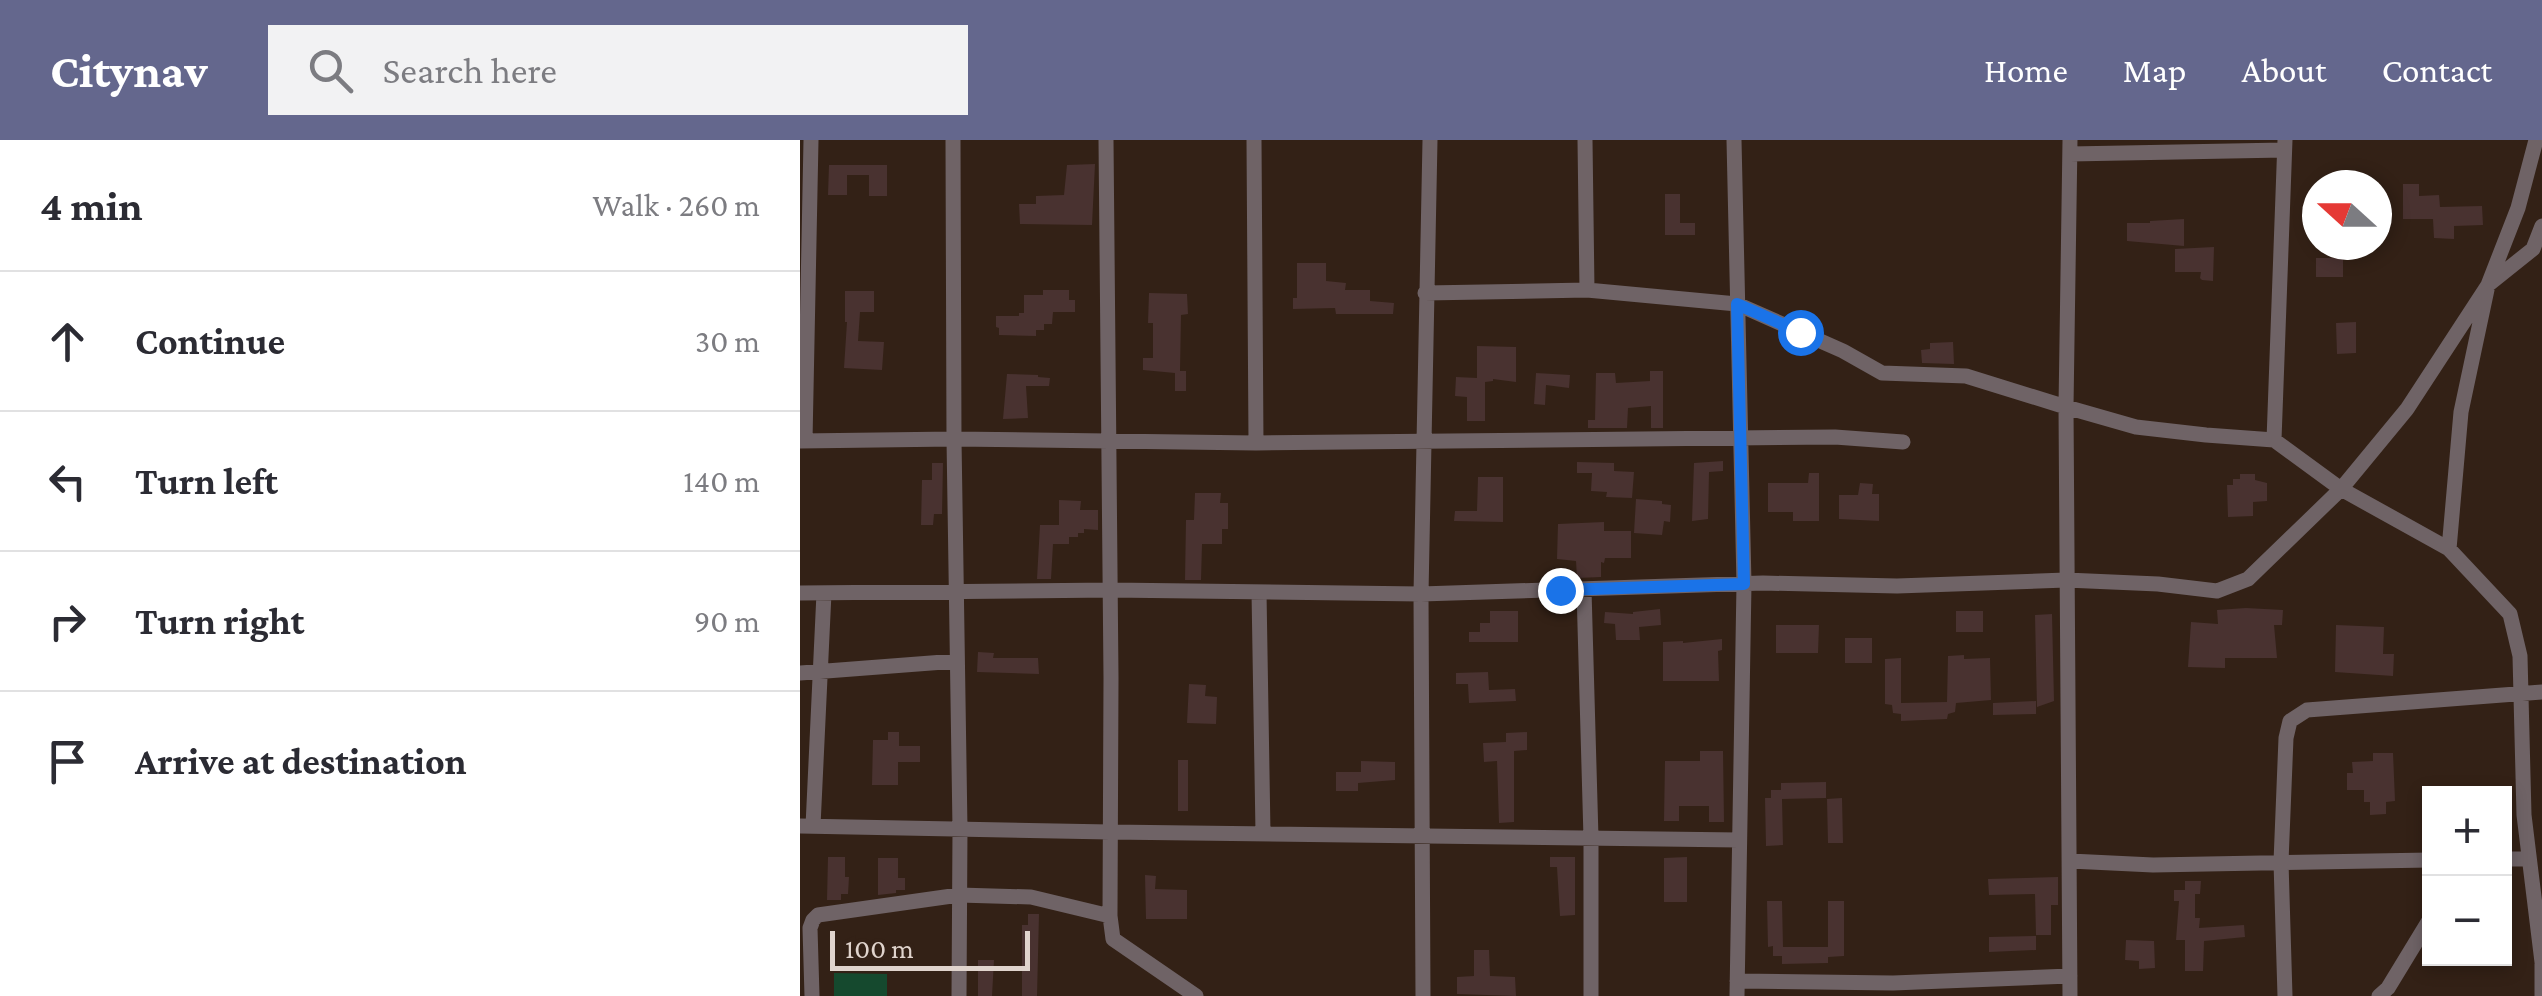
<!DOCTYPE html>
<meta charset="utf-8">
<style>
body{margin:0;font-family:"Crimson Pro",serif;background:#f2f2f3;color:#2b2b33}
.controls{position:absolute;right:30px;bottom:30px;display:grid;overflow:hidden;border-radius:0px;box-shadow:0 5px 15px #0003}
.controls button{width:90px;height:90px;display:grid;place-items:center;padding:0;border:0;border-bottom:2px solid #e1e1e2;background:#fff;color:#2b2b33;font:50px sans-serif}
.compass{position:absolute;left:1502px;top:30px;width:90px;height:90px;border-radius:50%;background:#fff;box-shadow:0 5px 15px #0003;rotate:291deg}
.scale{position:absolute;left:30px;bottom:25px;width:200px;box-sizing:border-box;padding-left:10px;border:5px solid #e0d4cd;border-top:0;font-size:28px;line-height:35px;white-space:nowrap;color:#e0d4cd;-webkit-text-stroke:8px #332116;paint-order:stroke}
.stop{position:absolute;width:30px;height:30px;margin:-22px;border:8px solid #1a73e8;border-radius:50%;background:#fff}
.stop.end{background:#1a73e8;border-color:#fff;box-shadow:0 2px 10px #0008}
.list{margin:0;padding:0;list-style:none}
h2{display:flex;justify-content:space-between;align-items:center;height:130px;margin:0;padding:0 40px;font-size:42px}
h2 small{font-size:32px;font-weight:400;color:#7c7c81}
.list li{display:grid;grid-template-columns:65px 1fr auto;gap:30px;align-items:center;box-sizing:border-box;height:140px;padding:0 40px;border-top:2px solid #e1e1e2}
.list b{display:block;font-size:38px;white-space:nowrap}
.list em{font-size:32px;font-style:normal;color:#7c7c81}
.icon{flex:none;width:55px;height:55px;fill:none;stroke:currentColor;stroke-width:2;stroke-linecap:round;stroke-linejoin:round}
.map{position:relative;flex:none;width:1742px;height:856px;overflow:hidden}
header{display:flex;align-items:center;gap:60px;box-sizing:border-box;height:140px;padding:0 50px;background:#64678d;color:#fff}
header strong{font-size:48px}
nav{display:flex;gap:55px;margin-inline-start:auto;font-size:35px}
.search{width:700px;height:90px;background:#f2f2f3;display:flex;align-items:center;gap:25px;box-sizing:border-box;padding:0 35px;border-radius:0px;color:#7c7c81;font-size:38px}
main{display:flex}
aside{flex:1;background:#fff}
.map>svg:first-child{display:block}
.green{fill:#15492e}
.building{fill:#493230}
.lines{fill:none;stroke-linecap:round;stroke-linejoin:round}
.minor{stroke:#6f6366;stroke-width:15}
.route{stroke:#1a73e8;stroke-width:12}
</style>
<header>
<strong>Citynav</strong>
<div class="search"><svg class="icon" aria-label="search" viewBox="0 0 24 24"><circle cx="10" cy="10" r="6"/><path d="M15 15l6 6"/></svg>Search here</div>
<nav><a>Home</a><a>Map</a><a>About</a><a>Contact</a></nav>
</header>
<main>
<aside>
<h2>4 min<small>Walk · 260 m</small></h2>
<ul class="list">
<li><svg class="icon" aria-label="ahead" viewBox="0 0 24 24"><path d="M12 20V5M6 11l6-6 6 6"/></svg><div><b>Continue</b></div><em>30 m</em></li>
<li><svg class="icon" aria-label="left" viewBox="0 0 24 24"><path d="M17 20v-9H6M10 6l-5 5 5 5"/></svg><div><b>Turn left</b></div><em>140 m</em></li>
<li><svg class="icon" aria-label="right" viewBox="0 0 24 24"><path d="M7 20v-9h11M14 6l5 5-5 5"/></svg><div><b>Turn right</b></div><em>90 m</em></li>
<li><svg class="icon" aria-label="arrive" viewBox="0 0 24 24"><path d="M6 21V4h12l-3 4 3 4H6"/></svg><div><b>Arrive at destination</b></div></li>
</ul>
</aside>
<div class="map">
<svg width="1742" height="856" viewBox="0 0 1742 856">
<rect width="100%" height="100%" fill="#332116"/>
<!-- green -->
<path class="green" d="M 34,833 L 87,834 L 87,856 L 34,856 Z"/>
<!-- building -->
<path class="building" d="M 295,24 L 292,85 L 220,84 L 219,64 L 236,64 L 236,56 L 264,55 L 267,25 Z
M 29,25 L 87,25 L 87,56 L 69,56 L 69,35 L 47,35 L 47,55 L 28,55 Z
M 1603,44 L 1619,44 L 1619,56 L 1639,55 L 1640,67 L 1682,66 L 1683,85 L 1654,86 L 1654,99 L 1634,98 L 1633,79 L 1603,79 Z
M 865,54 L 880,54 L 880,83 L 895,83 L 895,95 L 865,95 Z
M 1384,79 L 1384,106 L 1327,101 L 1327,83 L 1350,83 L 1350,81 Z
M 1414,107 L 1413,141 L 1402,140 L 1400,138 L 1401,132 L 1375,132 L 1375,109 Z
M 1516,118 L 1543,118 L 1543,137 L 1516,137 Z
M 497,123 L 526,123 L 526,141 L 546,143 L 545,150 L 570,150 L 570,161 L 594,163 L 593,174 L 536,174 L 535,168 L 493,169 L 493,158 L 497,158 Z
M 243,150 L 269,150 L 269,160 L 275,160 L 275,172 L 253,172 L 252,184 L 244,184 L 244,190 L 236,190 L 236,196 L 199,195 L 199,188 L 196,187 L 196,176 L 219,176 L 219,173 L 224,173 L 224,155 L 243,155 Z
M 45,151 L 74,151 L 74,172 L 60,172 L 58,201 L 84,202 L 82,230 L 44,228 L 47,182 L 45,182 Z
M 349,153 L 387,154 L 388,174 L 381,175 L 380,231 L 386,231 L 386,251 L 375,251 L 375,233 L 343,230 L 343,218 L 353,218 L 353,183 L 348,183 Z
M 1556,182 L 1556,213 L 1537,214 L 1536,183 Z
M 1153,202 L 1154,224 L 1122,223 L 1121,210 L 1130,209 L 1130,203 Z
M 677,206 L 716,207 L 716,242 L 693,239 L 693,241 L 685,242 L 685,281 L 667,281 L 667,257 L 655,256 L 656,237 L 677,238 Z
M 850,231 L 863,231 L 863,288 L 851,288 L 851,266 L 828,268 L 827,288 L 788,288 L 788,280 L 795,280 L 796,233 L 815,233 L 816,243 L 850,241 Z
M 736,233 L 770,235 L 769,248 L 746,245 L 745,265 L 734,264 Z
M 207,234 L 238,235 L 238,237 L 250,238 L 249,246 L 226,246 L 228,278 L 203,279 Z
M 923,321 L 923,331 L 909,332 L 908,379 L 892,381 L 894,323 Z
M 777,322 L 814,323 L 814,331 L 834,332 L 832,358 L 806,357 L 807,352 L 791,351 L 792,333 L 777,333 Z
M 132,323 L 143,323 L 142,374 L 134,374 L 133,385 L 121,385 L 122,340 L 132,340 Z
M 1009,333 L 1019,333 L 1019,381 L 993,381 L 993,372 L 968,372 L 968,343 L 1008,343 Z
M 1440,334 L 1455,334 L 1455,340 L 1467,343 L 1467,361 L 1453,362 L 1453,376 L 1428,377 L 1427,345 L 1433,345 L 1433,339 L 1440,339 Z
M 678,337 L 703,337 L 703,382 L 654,381 L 655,371 L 677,371 Z
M 1060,343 L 1073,344 L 1072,354 L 1079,354 L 1079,381 L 1039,379 L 1039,355 L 1058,355 Z
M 395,353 L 421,353 L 420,363 L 428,363 L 428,389 L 422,389 L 422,404 L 402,404 L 401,440 L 385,440 L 386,380 L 394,380 Z
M 836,359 L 862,361 L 862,364 L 871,365 L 870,382 L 864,381 L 862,395 L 834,393 Z
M 259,360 L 281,361 L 280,370 L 298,370 L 298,390 L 284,389 L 284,393 L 278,393 L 278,397 L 269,397 L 269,404 L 253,404 L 251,439 L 237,439 L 240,385 L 259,385 Z
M 804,382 L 804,391 L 831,391 L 831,418 L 805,418 L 804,423 L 801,422 L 801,437 L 777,438 L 776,421 L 757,419 L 758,384 Z
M 1446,468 L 1483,470 L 1482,485 L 1474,485 L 1477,518 L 1425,518 L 1425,528 L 1388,527 L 1391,482 L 1418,484 L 1417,470 Z
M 860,469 L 861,485 L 839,487 L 840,500 L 816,500 L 815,484 L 804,483 L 805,472 L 833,474 L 833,472 Z
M 690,471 L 718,471 L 718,502 L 669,502 L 669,492 L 680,492 L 680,483 L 690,483 Z
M 1156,471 L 1183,471 L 1183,492 L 1156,492 Z
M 1252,474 L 1254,561 L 1237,567 L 1235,475 Z
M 976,485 L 1019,485 L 1018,513 L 976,513 Z
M 1536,485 L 1584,487 L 1583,514 L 1594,514 L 1593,536 L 1535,532 Z
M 1045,498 L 1072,498 L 1072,523 L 1045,523 Z
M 922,499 L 922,510 L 918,511 L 919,541 L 863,541 L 863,502 L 883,501 L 883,503 Z
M 178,512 L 194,513 L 193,518 L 238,518 L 239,534 L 177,532 Z
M 1164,515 L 1164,519 L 1190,518 L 1191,560 L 1156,563 L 1155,572 L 1148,574 L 1147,579 L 1101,581 L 1101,574 L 1093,573 L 1092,565 L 1085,564 L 1085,519 L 1101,518 L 1101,563 L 1147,562 L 1148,516 Z
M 688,532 L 689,550 L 715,549 L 716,561 L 669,563 L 668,544 L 656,544 L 656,533 Z
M 389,544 L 406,545 L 405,556 L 417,557 L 416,584 L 387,583 Z
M 1236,561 L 1236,574 L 1193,575 L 1193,563 Z
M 88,592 L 99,592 L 99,606 L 120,606 L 120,622 L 98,622 L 98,645 L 72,645 L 73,600 L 88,600 Z
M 727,592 L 727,610 L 714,611 L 714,682 L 699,683 L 697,621 L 684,622 L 683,603 L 706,602 L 706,593 Z
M 900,611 L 923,611 L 924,682 L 909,682 L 909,666 L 879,666 L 879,681 L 864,681 L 865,621 L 900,621 Z
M 1573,613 L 1593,613 L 1595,661 L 1586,662 L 1586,674 L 1570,675 L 1570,662 L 1564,662 L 1564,650 L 1547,650 L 1547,633 L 1553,633 L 1552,622 L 1573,621 Z
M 378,620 L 388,620 L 388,671 L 378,671 Z
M 561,621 L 595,622 L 595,640 L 558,643 L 558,651 L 536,651 L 536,632 L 561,632 Z
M 1026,642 L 1026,658 L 982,659 L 983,705 L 966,706 L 965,658 L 971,658 L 971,650 L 981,650 L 981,643 Z
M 1042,658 L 1043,703 L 1028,703 L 1027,659 Z
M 28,717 L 45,717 L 45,737 L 49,737 L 48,754 L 41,754 L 41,760 L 27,760 Z
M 750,717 L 775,717 L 775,775 L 760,776 L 757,727 L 750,727 Z
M 887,717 L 887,762 L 864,762 L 864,718 Z
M 78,718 L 98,718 L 98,738 L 105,738 L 105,750 L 96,750 L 96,753 L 78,755 Z
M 345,735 L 356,736 L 355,749 L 387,750 L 387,779 L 346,779 Z
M 1258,737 L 1258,765 L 1251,765 L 1251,795 L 1236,795 L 1235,754 L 1189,755 L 1188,739 Z
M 1385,741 L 1401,741 L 1400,754 L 1395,754 L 1395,778 L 1400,778 L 1399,788 L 1444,785 L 1445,797 L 1404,801 L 1403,831 L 1385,831 L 1385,800 L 1376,800 L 1379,761 L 1374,761 L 1374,750 L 1385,750 Z
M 967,761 L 982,761 L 983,807 L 1028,807 L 1028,823 L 982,824 L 982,816 L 973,816 L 973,806 L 968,807 Z
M 1028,761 L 1044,761 L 1044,816 L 1028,817 Z
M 228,774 L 239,774 L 237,856 L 222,856 L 222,785 L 228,785 Z
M 1236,796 L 1236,810 L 1189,812 L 1189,797 Z
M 1326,800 L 1354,801 L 1355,828 L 1339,829 L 1339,821 L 1325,820 Z
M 674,810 L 689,810 L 690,836 L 715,837 L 716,856 L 657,854 L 657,837 L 674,836 Z
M 178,820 L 194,820 L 192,856 L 178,856 Z"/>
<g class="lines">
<!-- minor -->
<path class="minor" d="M 153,0 L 154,299 L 160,689 L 159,856
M 306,0 L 311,538 L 310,776 L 313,799 L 396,856
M 454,0 L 456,303
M 785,0 L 787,150
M 934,0 L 944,444 L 937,856
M 1270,14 L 1484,10
M 625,153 L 787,150 L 937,164 L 1043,211 L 1082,233 L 1166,236 L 1266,267 L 1336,287 L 1406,295 L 1474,300 L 1541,349 L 1649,409 L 1710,474 L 1720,516 L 1724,675 L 1742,822
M 1474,300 L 1485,0
M 0,301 L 154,299 L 456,303 L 1035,297 L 1103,302
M 5,301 L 11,0
M 1649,409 L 1661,272 L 1688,145 L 1718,68 L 1736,0
M 784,450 L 791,698 L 791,856
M 459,452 L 463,693
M 0,453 L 311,450 L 621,454 L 963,443 L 1097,446 L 1266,440 L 1358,444 L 1417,451 L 1448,439 L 1541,349 L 1607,269 L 1688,145 L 1733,109 L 1742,86
M 0,533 L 157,521
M 0,686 L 310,692 L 939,700
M 13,686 L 24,453
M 1704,719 L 1728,719
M 1270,721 L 1353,725 L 1630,720
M 937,841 L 1093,843 L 1270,836
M 12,856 L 10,788 L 13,780 L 18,775 L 159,755 L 231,757 L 310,776
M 623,856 L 621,454 L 630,0
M 1270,856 L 1266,267 L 1270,0
M 1485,856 L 1481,722 L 1486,598 L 1490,581 L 1507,570 L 1742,552
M 1579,856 L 1588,848 L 1630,779
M 1742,856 L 1742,824"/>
</g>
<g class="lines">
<!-- route -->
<path class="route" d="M 760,450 L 944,444 L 937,164 L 1000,192"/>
</g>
</svg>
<div class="controls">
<button>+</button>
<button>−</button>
</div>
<svg class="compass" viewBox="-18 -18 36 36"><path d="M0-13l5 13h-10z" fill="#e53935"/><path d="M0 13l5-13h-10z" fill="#7c7c81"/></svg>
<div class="scale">100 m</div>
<div class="stop" style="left:1000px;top:192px"></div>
<div class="stop end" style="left:760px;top:450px"></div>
</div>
</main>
